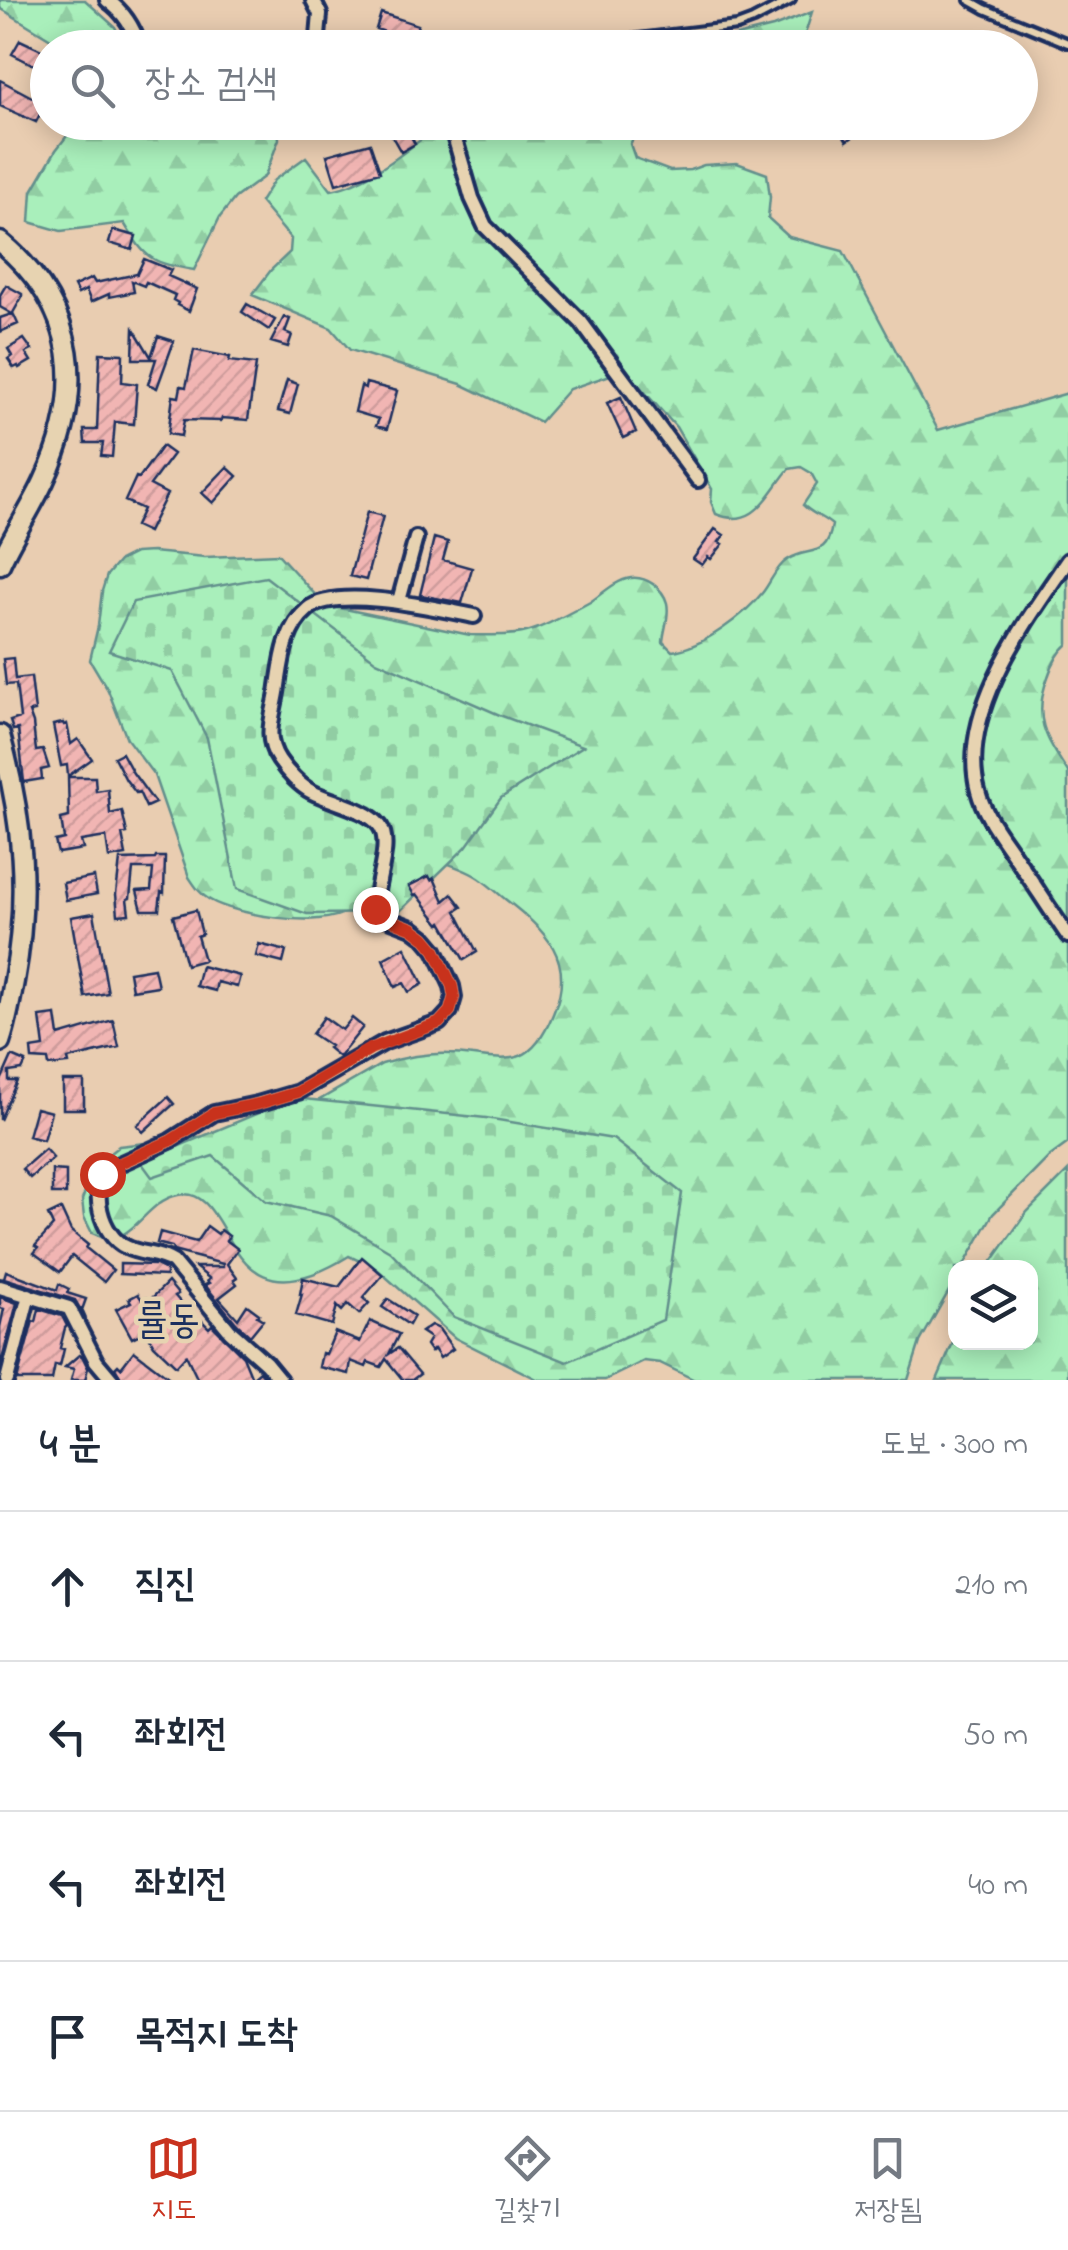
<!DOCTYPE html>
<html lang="ko">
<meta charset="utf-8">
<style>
body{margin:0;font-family:"Indie Flower","Poor Story",sans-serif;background:#f2f2f3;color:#1f2937}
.controls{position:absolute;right:30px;bottom:30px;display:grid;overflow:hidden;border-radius:20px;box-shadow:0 5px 25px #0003}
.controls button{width:90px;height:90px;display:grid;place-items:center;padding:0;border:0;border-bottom:2px solid #e0e1e3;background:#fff;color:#1f2937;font:50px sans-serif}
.stop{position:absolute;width:30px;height:30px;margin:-22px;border:8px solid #c8321e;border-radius:50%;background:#fff}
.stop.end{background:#c8321e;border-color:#fff;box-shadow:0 2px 10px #0008}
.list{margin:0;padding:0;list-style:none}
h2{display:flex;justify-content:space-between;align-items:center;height:130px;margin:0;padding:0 40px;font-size:42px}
h2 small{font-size:32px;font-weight:400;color:#747a83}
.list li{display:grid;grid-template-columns:65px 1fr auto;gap:30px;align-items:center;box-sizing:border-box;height:150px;padding:0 40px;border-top:2px solid #e0e1e3}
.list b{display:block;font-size:38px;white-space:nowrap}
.list em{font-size:32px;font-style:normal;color:#747a83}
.icon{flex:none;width:55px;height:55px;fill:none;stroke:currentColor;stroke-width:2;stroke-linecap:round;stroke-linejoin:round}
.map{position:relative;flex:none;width:1068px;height:1380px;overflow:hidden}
.search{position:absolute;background:#fff;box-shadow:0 5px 25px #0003;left:30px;right:30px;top:30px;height:110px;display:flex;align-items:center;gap:25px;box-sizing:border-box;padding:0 35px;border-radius:55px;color:#747a83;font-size:38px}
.sheet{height:730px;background:#fff}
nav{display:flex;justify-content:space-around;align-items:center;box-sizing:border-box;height:140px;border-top:2px solid #e0e1e3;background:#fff;font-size:28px;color:#747a83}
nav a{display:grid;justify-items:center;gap:5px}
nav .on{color:#c8321e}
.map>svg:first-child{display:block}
.forest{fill:url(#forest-firs);stroke:#628f8c;stroke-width:2.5}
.cemetery{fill:url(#cemetery-stones);stroke:#628f8c;stroke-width:2.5}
.building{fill:url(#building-hatch);stroke:#1b2f5e;stroke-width:2.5}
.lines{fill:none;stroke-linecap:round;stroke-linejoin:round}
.lane-casing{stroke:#1b2f5e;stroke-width:14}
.street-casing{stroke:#1b2f5e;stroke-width:20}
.secondary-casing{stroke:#1b2f5e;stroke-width:25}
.lane{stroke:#e7d3b1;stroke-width:6}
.street{stroke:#e7d3b1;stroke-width:12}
.secondary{stroke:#e7d3b1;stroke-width:18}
.route{stroke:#c8321e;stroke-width:12}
.labels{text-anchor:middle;stroke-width:9;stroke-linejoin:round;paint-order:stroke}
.quarter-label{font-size:40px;fill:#1b2f5e;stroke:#e7d3b1}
</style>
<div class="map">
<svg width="1068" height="1380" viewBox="0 0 1068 1380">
<defs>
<pattern id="forest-firs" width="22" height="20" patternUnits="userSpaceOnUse" patternTransform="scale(2.5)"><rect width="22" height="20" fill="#a9efbb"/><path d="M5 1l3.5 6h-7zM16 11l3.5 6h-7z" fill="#91cda3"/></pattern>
<pattern id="cemetery-stones" width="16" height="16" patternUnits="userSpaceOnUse" patternTransform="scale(2.5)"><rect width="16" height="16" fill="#a9efbb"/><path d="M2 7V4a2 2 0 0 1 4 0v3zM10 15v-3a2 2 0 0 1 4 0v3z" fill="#91cda3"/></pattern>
<pattern id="building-hatch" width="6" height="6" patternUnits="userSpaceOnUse" patternTransform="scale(2.5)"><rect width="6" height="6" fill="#f1b5b3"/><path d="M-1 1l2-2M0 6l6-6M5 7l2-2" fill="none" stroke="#ce9c9c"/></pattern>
</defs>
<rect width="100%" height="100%" fill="#e9cdb1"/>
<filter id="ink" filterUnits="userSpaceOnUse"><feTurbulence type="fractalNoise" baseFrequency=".01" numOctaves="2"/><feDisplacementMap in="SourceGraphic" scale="20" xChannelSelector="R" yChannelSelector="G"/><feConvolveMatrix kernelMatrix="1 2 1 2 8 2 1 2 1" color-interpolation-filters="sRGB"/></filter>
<g filter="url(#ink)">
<!-- forest -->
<path class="forest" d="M 0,0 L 85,0 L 115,27 L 125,47 L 64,47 L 0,8 Z
M 812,12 L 801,47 L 632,47 L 728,38 L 773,27 Z
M 77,123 L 278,123 L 279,139 L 265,176 L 235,198 L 220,217 L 194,270 C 152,263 146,260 124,223 L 61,231 L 30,222 L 32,191 L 56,150 Z
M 442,123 L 643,123 L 630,144 L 635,158 L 670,171 L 690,170 L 704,165 L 737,163 L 767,174 L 770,197 L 768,218 L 789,237 L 843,251 L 938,430 L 1068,393 L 1068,644 C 1058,652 1052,665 1048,677 C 1032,718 1046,738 1068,772 L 1068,1143 L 1049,1157 L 993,1214 L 963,1267 L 956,1268 L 955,1280 L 920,1342 L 908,1380 L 695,1380 L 660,1363 L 644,1361 L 605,1380 L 539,1380 L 455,1338 L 377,1269 L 349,1256 C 218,1337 238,1182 178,1195 C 153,1200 142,1224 122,1235 C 118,1237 113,1238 108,1240 L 92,1233 L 84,1217 L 82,1200 L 96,1164 L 119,1146 L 269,1129 L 382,1064 C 405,1057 427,1053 450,1054 C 472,1054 500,1063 520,1056 C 536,1050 547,1029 553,1014 C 577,959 545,930 505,899 C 495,891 485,881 474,875 C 454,864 430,858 409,851 C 391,868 366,898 347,911 C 322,929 235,915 210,900 C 200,894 195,886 189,877 L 154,775 L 127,739 L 108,690 L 90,660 L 98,626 L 102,591 L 107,575 L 119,561 L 135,553 L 152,552 L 205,557 L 278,554 L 321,601 L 340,608 L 470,635 C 489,635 514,637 533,630 C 552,623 572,612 590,602 C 602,594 616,580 631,578 C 646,576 663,588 667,603 C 670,616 664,629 663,642 L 672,651 C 702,648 745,615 763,592 C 771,582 776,567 787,560 C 808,546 827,560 832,525 C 823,517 812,514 803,505 L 817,484 L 811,473 L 801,467 L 789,469 C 767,495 755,530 716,514 L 711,502 L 712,489 L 676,427 L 625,370 L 569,389 L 540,422 L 461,384 L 350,350 L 331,328 L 252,295 L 271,270 L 290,252 L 291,239 L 260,202 L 274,180 L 306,157 L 331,190 C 370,183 411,147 442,123 Z
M 1068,1171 L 1068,1380 L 937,1380 L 955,1338 L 956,1342 L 1030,1342 L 1030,1268 L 988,1267 L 1027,1212 Z"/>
<!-- cemetery -->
<path class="cemetery" d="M 266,577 L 376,661 L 502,716 L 583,746 L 501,798 L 466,847 L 398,913 L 307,914 L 237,889 L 207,738 L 172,671 L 109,651 L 133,602 Z
M 294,1098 L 486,1118 L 613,1139 L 682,1193 L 663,1320 L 567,1362 L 454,1317 L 390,1251 L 331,1216 L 266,1201 L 213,1156 L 152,1177 L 141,1162 Z"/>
<!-- building -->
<path class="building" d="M 381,13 L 418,25 L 412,41 L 376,29 Z
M 20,40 L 48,53 L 48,63 L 44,70 L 12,54 Z
M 0,80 L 45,104 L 36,122 L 0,106 Z
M 392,122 L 403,122 L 415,144 L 401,152 L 386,126 Z
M 847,122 L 875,122 L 847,141 L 839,128 Z
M 370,143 L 380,172 L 336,184 L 327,155 Z
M 113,230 L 136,236 L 132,250 L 109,243 Z
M 144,259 L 171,270 L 168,276 L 197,289 L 189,311 L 177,305 L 178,303 L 173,300 L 175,295 L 146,282 L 144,286 L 132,281 L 134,292 L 109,297 L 109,294 L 91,302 L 86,290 L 78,294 L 74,286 L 92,278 L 95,283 L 137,274 Z
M 6,285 L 22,294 L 22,297 L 13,313 L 18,324 L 0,332 L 0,318 L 12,314 L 0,307 L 0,295 Z
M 247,304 L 275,320 L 269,330 L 242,312 Z
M 284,317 L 290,319 L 285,332 L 292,335 L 288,347 L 271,342 Z
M 134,329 L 151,357 L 158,336 L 174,341 L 157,388 L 148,384 L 156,359 L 133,359 Z
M 24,339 L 32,350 L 26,353 L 31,361 L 19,368 L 18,366 L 14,368 L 8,359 L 12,356 L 8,349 Z
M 194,350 L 230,357 L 229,361 L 256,364 L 248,420 L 222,418 L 221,421 L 184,420 L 181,436 L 168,434 L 173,396 L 179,397 L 181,386 L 186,387 Z
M 100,353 L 123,354 L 122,382 L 137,384 L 134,424 L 115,422 L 112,457 L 101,456 L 103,443 L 85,443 L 84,430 L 97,430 Z
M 287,380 L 298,384 L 290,414 L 278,411 Z
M 366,383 L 397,391 L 387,429 L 376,426 L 379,419 L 355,412 L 361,386 L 365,388 Z
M 621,397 L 636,432 L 623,438 L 607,403 Z
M 162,446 L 173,454 L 150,485 L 167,494 L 148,532 L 135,526 L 143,509 L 125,501 L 136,477 L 139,478 Z
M 227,467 L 237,476 L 213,503 L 202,493 Z
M 367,512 L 383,516 L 366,580 L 350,576 Z
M 715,529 L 724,535 L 719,542 L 723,544 L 711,559 L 708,557 L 702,565 L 693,559 Z
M 434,538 L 448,542 L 443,560 L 472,568 L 462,603 L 420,595 Z
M 13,658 L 15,679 L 31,677 L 35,711 L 29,712 L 33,723 L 36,751 L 43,750 L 49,768 L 41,770 L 42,779 L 24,782 L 18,729 L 13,730 L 10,721 L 20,718 L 16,684 L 6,685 L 3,659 Z
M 63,723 L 64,725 L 67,724 L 71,744 L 78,739 L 92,759 L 68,776 L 67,765 L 61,766 L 53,725 Z
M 122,753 L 133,773 L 155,803 L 146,807 L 139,792 L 136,793 L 126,780 L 114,757 Z
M 68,777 L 95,777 L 96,791 L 108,789 L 110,814 L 122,811 L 127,833 L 122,834 L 126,855 L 109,858 L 106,837 L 81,841 L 83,849 L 58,853 L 55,841 L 64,839 L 61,819 L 69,817 Z
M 156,857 L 165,857 L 164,893 L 161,892 L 159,910 L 142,910 L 137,891 L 151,890 L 153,869 L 133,869 L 130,898 L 127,899 L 129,914 L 118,915 L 116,894 L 120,860 L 155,859 Z
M 429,876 L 431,880 L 434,878 L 444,901 L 452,894 L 462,907 L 456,911 L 477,952 L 464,960 L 442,922 L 440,924 L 417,894 L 414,895 L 409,886 Z
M 94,877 L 97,894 L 66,900 L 63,883 Z
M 196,910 L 202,934 L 197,936 L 204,960 L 186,965 L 173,916 Z
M 94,913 L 108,993 L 85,997 L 71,917 Z
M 259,944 L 286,951 L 283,963 L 256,956 Z
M 405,947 L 423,984 L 409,992 L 404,983 L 395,987 L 383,959 Z
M 201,966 L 240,976 L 237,987 L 217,982 L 215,991 L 196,986 Z
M 154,968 L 158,986 L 132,990 L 129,972 Z
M 56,1015 L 59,1036 L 113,1020 L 119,1047 L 68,1059 L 69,1064 L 49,1066 L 48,1060 L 32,1059 L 31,1049 L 44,1047 L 40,1017 Z
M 324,1017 L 342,1030 L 352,1018 L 363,1027 L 339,1057 L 328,1048 L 330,1046 L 312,1034 Z
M 12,1056 L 26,1062 L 22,1070 L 9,1072 L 9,1081 L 17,1081 L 0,1120 L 0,1083 Z
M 63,1081 L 84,1081 L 84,1109 L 63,1109 Z
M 168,1097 L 174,1104 L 143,1132 L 137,1125 Z
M 36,1108 L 51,1112 L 43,1140 L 28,1136 Z
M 45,1149 L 53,1158 L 30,1178 L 22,1169 Z
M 52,1170 L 66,1171 L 66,1194 L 52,1194 Z
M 61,1209 L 71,1231 L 88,1245 L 86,1248 L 113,1270 L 104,1282 L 72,1256 L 60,1272 L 34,1253 L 38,1248 L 35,1246 L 53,1226 L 48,1215 Z
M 207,1226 L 218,1234 L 221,1230 L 229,1236 L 226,1240 L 238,1249 L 227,1264 L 237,1278 L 234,1280 L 237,1284 L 219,1298 L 238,1319 L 247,1305 L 259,1314 L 257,1316 L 263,1320 L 250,1336 L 237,1324 L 205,1285 L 209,1283 L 207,1281 L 210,1279 L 195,1267 L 223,1267 L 223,1264 L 173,1251 L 172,1247 L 157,1243 L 160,1232 L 196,1242 Z
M 362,1257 L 383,1275 L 363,1298 L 369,1303 L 359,1314 L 348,1304 L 342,1311 L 337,1306 L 332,1325 L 296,1315 L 302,1294 L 300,1294 L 303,1278 L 339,1287 Z
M 120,1264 L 156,1265 L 166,1270 L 166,1276 L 120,1274 Z
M 6,1271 L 57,1290 L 59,1284 L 69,1289 L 67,1293 L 86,1299 L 82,1310 L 86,1319 L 75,1300 L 4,1278 Z
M 168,1282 L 178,1294 L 175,1296 L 199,1324 L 202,1321 L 209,1328 L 212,1325 L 243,1356 L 252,1378 L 260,1371 L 267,1380 L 198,1380 L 186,1355 L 176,1366 L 154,1345 L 146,1331 L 132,1338 L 116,1309 L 131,1302 L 129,1299 L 138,1294 L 142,1300 L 146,1298 L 148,1302 Z
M 0,1297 L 17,1303 L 0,1367 L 0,1327 L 4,1309 L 0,1308 Z
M 388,1299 L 414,1316 L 409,1325 L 382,1307 Z
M 39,1309 L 62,1316 L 67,1326 L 65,1328 L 60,1348 L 64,1349 L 60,1366 L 55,1365 L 52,1380 L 17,1380 L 33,1321 L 36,1322 Z
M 370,1321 L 399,1334 L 389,1354 L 398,1348 L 420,1374 L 412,1380 L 403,1380 L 386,1359 L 381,1367 L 368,1362 L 366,1367 L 351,1361 L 349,1374 L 319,1367 L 322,1353 L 326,1354 L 335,1332 L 360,1342 Z
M 431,1325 L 439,1329 L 453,1349 L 440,1358 L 434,1349 L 431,1352 L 426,1345 L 430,1338 L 421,1332 Z
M 134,1351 L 172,1380 L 122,1380 L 115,1368 L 118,1365 L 121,1368 Z
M 79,1355 L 82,1356 L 88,1368 L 85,1380 L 71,1380 L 74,1369 L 65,1367 Z"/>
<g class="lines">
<defs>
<path id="lane" d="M 969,0 L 985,9 L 1068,43
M 600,48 L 622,40 L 737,26 L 753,20 L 791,0"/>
<path id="street" d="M 107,0 C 124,12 134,28 140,48
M 313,0 L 320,14 L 317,48
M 450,122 L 472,198 L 485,226 L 581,322 L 698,480
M 1068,560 C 1027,620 957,713 978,791 C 984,814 999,833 1012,852 C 1031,880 1049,908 1068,936
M 399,601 L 416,538
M 0,1287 L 69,1308 L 96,1361 L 112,1380
M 7,1380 L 29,1295
M 280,1380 L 266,1363 L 230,1331 L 173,1262 C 158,1252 141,1255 126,1247 C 101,1236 89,1188 108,1169 L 170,1141 L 214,1113 L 257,1104 L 298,1092 L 385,1042 L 439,1023 L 450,1011 L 454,997 L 452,986 L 435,950 L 424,937 L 412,928 L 381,916 L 375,909 C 374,886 393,845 380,826 C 368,809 331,802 312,792 C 300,786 287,772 279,760 C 262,735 275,713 278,686 C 282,659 285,628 308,609 C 337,585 438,609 474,616"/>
<path id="secondary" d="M 0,242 C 79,307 86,391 44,481 C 31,509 13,535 0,564
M 0,735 C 23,820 30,894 14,981 C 10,1002 7,1022 0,1042"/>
</defs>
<!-- lane casing -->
<use href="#lane" class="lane-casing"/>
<!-- street casing -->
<use href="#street" class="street-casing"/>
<!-- secondary casing -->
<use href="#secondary" class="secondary-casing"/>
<!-- lane -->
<use href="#lane" class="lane"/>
<!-- street -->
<use href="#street" class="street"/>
<!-- secondary -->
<use href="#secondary" class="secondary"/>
</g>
</g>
<g class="lines" filter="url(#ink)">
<!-- route -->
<path class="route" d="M 102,1174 L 118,1164 L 170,1141 L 214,1113 L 258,1104 L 298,1092 L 370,1049 L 439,1023 L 450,1011 L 454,997 L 452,986 L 435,950 L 424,937 L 412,928 L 386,918 L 375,909"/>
</g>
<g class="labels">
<!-- quarter labels -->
<g class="quarter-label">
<text x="168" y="1332">률동</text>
</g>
</g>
</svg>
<div class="controls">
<button><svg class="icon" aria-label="layers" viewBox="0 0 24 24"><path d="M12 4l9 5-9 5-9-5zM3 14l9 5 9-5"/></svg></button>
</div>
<div class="stop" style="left:102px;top:1174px"></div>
<div class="stop end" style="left:375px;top:909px"></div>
<div class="search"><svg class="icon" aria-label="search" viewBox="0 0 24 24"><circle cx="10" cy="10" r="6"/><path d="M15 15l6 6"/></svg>장소 검색</div>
</div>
<section class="sheet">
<h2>4 분<small>도보 · 300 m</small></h2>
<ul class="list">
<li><svg class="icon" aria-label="ahead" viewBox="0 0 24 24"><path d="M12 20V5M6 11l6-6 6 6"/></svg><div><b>직진</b></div><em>210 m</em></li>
<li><svg class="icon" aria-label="left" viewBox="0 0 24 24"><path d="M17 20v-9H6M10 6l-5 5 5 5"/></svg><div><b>좌회전</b></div><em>50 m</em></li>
<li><svg class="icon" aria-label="left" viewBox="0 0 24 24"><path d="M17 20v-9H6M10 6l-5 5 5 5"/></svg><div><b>좌회전</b></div><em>40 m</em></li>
<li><svg class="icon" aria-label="arrive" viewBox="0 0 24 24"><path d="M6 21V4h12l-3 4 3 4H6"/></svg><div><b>목적지 도착</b></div></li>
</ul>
</section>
<nav>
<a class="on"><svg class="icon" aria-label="map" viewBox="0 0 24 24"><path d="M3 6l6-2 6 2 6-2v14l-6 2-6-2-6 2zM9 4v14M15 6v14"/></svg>지도</a>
<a><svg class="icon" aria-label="directions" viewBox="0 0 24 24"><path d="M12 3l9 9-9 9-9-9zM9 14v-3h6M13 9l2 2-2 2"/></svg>길찾기</a>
<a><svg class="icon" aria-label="saved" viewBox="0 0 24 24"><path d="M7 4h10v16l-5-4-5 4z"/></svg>저장됨</a>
</nav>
